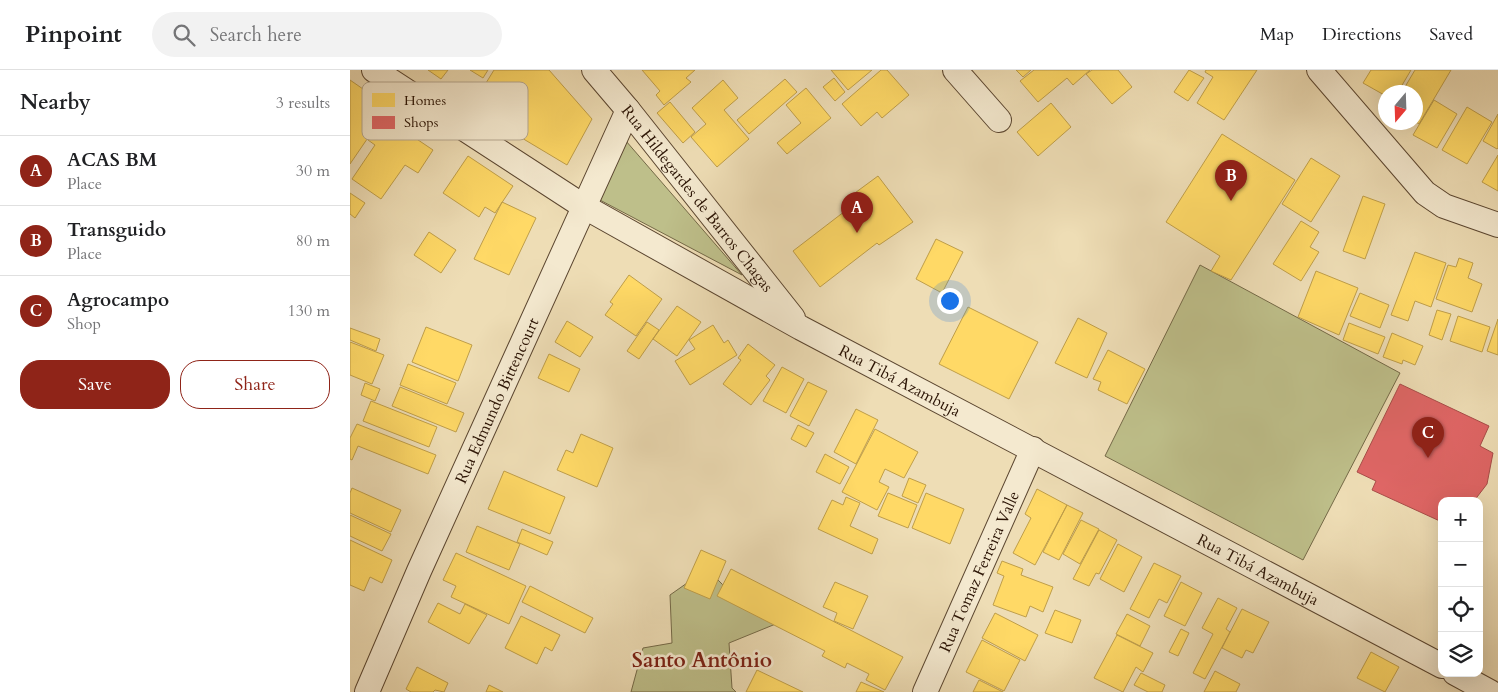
<!DOCTYPE html>
<meta charset="utf-8">
<style>
body{margin:0;font-family:Cardo,serif;background:#f2f2f2;color:#202124}
.controls{position:absolute;right:15px;bottom:15px;display:grid;overflow:hidden;border-radius:10px;box-shadow:0 5px 20px #0002}
.controls button{width:45px;height:45px;display:grid;place-items:center;padding:0;border:0;border-bottom:1px solid #e0e0e0;background:#fff;color:#202124;font:25px sans-serif}
.compass{position:absolute;left:1028px;top:15px;width:45px;height:45px;border-radius:50%;background:#fff;box-shadow:0 5px 20px #0002;rotate:199deg}
.you{position:absolute;left:599px;top:230px;width:18px;height:18px;margin:-12px;border:4px solid #fff;border-radius:50%;background:#1a73e8;box-shadow:0 0 0 8px #1a73e833}
.badge{display:grid;place-items:center;width:32px;height:32px;border-radius:50%;background:#8f2418;color:#fff;font-size:16px;font-weight:700}
.pin{position:absolute;translate:-50% -41px;filter:drop-shadow(0 1px 2px #0008)}
.pin::after{content:'';position:absolute;top:26px;width:18px;height:15px;background:inherit;clip-path:polygon(0 0,100% 0,50% 100%)}
.list{margin:0;padding:0;list-style:none}
h2{display:flex;justify-content:space-between;align-items:center;height:65px;margin:0;padding:0 20px;font-size:21px}
h2 small{font-size:16px;font-weight:400;color:#757577}
.list li{display:grid;grid-template-columns:32px 1fr auto;gap:15px;align-items:center;box-sizing:border-box;height:70px;padding:0 20px;border-top:1px solid #e0e0e0}
.list b{display:block;font-size:19px;white-space:nowrap}
.list p{margin:0;font-size:16px;white-space:nowrap;color:#757577}
.list em{font-size:16px;font-style:normal;color:#757577}
.actions{display:flex;gap:10px;padding:15px 20px}
.actions a{flex:1;padding:11px 0;border:1px solid #8f2418;border-radius:20px;text-align:center;font-size:18px;color:#8f2418}
.actions .main{background:#8f2418;color:#fff}
.icon{flex:none;width:28px;height:28px;fill:none;stroke:currentColor;stroke-width:2;stroke-linecap:round;stroke-linejoin:round}
.map{position:relative;flex:none;width:1148px;height:622px;overflow:hidden}
header{display:flex;align-items:center;gap:30px;box-sizing:border-box;height:70px;padding:0 25px;background:#fff;border-bottom:1px solid #e0e0e0}
header strong{font-size:24px}
nav{display:flex;gap:28px;margin-inline-start:auto;font-size:18px}
.search{width:350px;height:45px;background:#f2f2f2;display:flex;align-items:center;gap:12px;box-sizing:border-box;padding:0 18px;border-radius:28px;color:#757577;font-size:19px}
main{display:flex}
aside{flex:1;background:#fff}
.map>svg:first-child{display:block}
.green{fill:#bebf8a;stroke:#746947}
.homes{fill:#ffd966;stroke:#bf9e49}
.shops{fill:#e06666;stroke:#a94d49}
.lines{fill:none;stroke-linecap:round;stroke-linejoin:round}
.street-casing{stroke:#5b4630;stroke-width:26}
.street{stroke:#f4e9cf;stroke-width:24}
.labels{text-anchor:middle;stroke-width:5;stroke-linejoin:round;paint-order:stroke}
.street-label{font-size:16px;fill:#2a1304;stroke:#f4e9cf}
.district-label{font-size:21px;font-weight:bold;fill:#7a1f14;stroke:#f4e9cf}
.key{fill:#f4e9cf;stroke:#b7a992;stroke-width:1}
.key-label{font-size:14px;fill:#2a1304}
</style>
<header>
<strong>Pinpoint</strong>
<div class="search"><svg class="icon" aria-label="search" viewBox="0 0 24 24"><circle cx="10" cy="10" r="6"/><path d="M15 15l6 6"/></svg>Search here</div>
<nav><a>Map</a><a>Directions</a><a>Saved</a></nav>
</header>
<main>
<aside>
<h2>Nearby<small>3 results</small></h2>
<ul class="list">
<li><span class="badge">A</span><div><b>ACAS BM</b><p>Place</p></div><em>30 m</em></li>
<li><span class="badge">B</span><div><b>Transguido</b><p>Place</p></div><em>80 m</em></li>
<li><span class="badge">C</span><div><b>Agrocampo</b><p>Shop</p></div><em>130 m</em></li>
</ul>
<div class="actions"><a class="main">Save</a><a>Share</a></div>
</aside>
<div class="map">
<svg width="1148" height="622" viewBox="0 0 1148 622">
<rect width="100%" height="100%" fill="#eeddb5"/>
<filter id="stains"><feTurbulence type="fractalNoise" baseFrequency=".004" numOctaves="4"/><feColorMatrix values="0 0 0 0 .2 0 0 0 0 .09 0 0 0 0 .02 0 0 0 .5 -.17"/></filter>
<radialGradient id="worn" r=".72"><stop offset=".6" stop-color="#630" stop-opacity="0"/><stop offset="1" stop-color="#630" stop-opacity=".3"/></radialGradient>
<!-- green -->
<path class="green" d="M 276,71 L 392,205 L 248,129 Z
M 850,195 L 1050,303 L 953,490 L 755,386 Z
M 357,499 L 393,535 L 433,551 L 379,573 L 382,618 L 386,622 L 281,622 L 293,578 L 322,573 L 320,525 Z"/>
<!-- homes -->
<path class="homes" d="M 78,0 L 98,0 L 91,9 Z
M 120,0 L 138,0 L 133,8 Z
M 144,0 L 199,0 L 242,49 L 217,95 L 135,46 L 150,22 L 136,13 Z
M 292,0 L 345,0 L 336,8 L 341,12 L 314,35 L 306,25 L 310,21 Z
M 481,0 L 522,0 L 498,20 Z
M 531,0 L 537,0 L 559,25 L 532,48 L 527,42 L 511,56 L 492,34 Z
M 666,0 L 681,0 L 673,7 Z
M 684,0 L 740,0 L 723,15 L 717,8 L 688,32 L 670,11 Z
M 742,0 L 768,0 L 782,17 L 762,34 L 736,4 Z
M 839,0 L 854,8 L 838,31 L 824,22 Z
M 856,0 L 907,0 L 874,50 L 847,33 L 863,7 L 855,2 Z
M 1021,0 L 1061,0 L 1048,22 L 1036,22 L 1036,26 L 1013,13 Z
M 1065,0 L 1101,0 L 1069,54 L 1066,52 L 1066,22 L 1052,22 Z
M 484,8 L 495,22 L 485,31 L 473,17 Z
M 435,9 L 447,22 L 399,64 L 387,50 Z
M 0,10 L 39,37 L 0,94 Z
M 373,10 L 388,28 L 374,40 L 399,69 L 367,97 L 341,67 L 356,54 L 342,38 Z
M 456,18 L 481,48 L 437,84 L 427,73 L 451,53 L 436,35 Z
M 1084,30 L 1107,44 L 1087,78 L 1063,65 Z
M 320,32 L 345,62 L 333,73 L 307,43 Z
M 701,33 L 721,57 L 688,86 L 667,62 Z
M 1117,37 L 1142,52 L 1117,94 L 1092,80 Z
M 1148,44 L 1148,78 L 1147,79 L 1133,71 Z
M 34,47 L 83,80 L 68,103 L 55,95 L 31,129 L 2,109 L 25,75 L 18,70 Z
M 872,64 L 945,110 L 881,210 L 861,201 L 870,186 L 816,152 Z
M 1148,85 L 1148,121 L 1132,112 Z
M 118,86 L 163,116 L 145,143 L 135,137 L 129,147 L 93,123 Z
M 961,88 L 990,106 L 961,152 L 932,134 Z
M 528,106 L 563,152 L 529,175 L 527,173 L 470,217 L 443,181 L 499,138 L 494,131 Z
M 0,123 L 15,133 L 5,148 L 0,144 Z
M 1013,126 L 1035,134 L 1015,189 L 993,181 Z
M 152,132 L 186,148 L 159,205 L 124,189 Z
M 951,151 L 969,162 L 960,177 L 969,182 L 951,211 L 923,194 Z
M 79,162 L 106,180 L 91,203 L 64,185 Z
M 586,169 L 613,182 L 592,223 L 566,209 Z
M 1065,182 L 1096,193 L 1081,237 L 1065,231 L 1058,251 L 1041,245 Z
M 1109,188 L 1123,193 L 1118,208 L 1132,214 L 1122,242 L 1086,229 L 1098,195 L 1106,197 Z
M 966,201 L 1008,218 L 989,265 L 948,247 Z
M 279,205 L 312,229 L 286,266 L 255,245 L 263,234 L 260,232 Z
M 1010,223 L 1039,235 L 1030,258 L 1000,246 Z
M 327,236 L 351,252 L 327,286 L 303,269 Z
M 618,237 L 688,272 L 659,329 L 589,294 Z
M 1087,240 L 1101,244 L 1092,270 L 1079,265 Z
M 1108,246 L 1140,257 L 1132,282 L 1100,271 Z
M 728,248 L 757,263 L 737,308 L 705,293 Z
M 1148,249 L 1148,285 L 1137,281 Z
M 217,251 L 243,267 L 230,287 L 205,272 Z
M 297,252 L 309,260 L 289,289 L 277,281 Z
M 999,253 L 1035,267 L 1028,284 L 993,270 Z
M 363,255 L 374,273 L 378,270 L 387,285 L 340,315 L 325,291 L 345,279 L 339,270 Z
M 76,257 L 122,275 L 108,311 L 62,292 Z
M 0,258 L 30,269 L 26,281 L 0,270 Z
M 1042,263 L 1073,276 L 1065,295 L 1053,290 L 1052,294 L 1033,287 Z
M 0,272 L 34,285 L 22,314 L 0,305 Z
M 398,274 L 425,295 L 416,306 L 420,310 L 401,335 L 373,314 L 391,290 L 388,288 Z
M 758,280 L 795,299 L 777,334 L 748,320 L 751,312 L 743,309 Z
M 199,284 L 230,299 L 219,322 L 188,308 Z
M 58,294 L 106,313 L 97,334 L 50,315 Z
M 432,297 L 454,309 L 436,343 L 413,331 Z
M 458,312 L 477,321 L 459,356 L 440,346 Z
M 15,313 L 30,319 L 25,331 L 11,325 Z
M 50,317 L 114,343 L 106,362 L 42,336 Z
M 21,331 L 87,357 L 79,377 L 13,351 Z
M 506,339 L 528,350 L 506,394 L 484,382 Z
M 7,354 L 86,385 L 78,404 L 8,376 L 2,390 L 0,389 L 0,368 Z
M 448,355 L 464,363 L 456,377 L 441,369 Z
M 525,359 L 568,382 L 554,408 L 535,399 L 529,412 L 539,417 L 527,440 L 492,422 Z
M 231,364 L 263,378 L 247,417 L 207,400 L 216,380 L 223,383 Z
M 475,384 L 499,397 L 490,414 L 466,402 Z
M 154,401 L 215,427 L 200,464 L 138,439 Z
M 559,408 L 576,415 L 568,433 L 552,426 Z
M 2,418 L 51,440 L 41,462 L 0,443 L 0,423 Z
M 687,419 L 717,435 L 685,495 L 663,483 L 681,448 L 675,444 Z
M 538,423 L 567,435 L 558,458 L 528,446 Z
M 576,423 L 614,439 L 600,474 L 562,458 Z
M 496,427 L 510,433 L 500,456 L 528,469 L 522,484 L 468,459 L 482,430 L 493,435 Z
M 717,435 L 733,443 L 709,490 L 693,482 Z
M 0,445 L 41,464 L 32,481 L 0,466 Z
M 731,450 L 749,459 L 730,494 L 713,484 Z
M 127,456 L 170,474 L 159,500 L 116,482 Z
M 172,459 L 203,472 L 197,485 L 167,472 Z
M 749,460 L 767,470 L 749,504 L 746,503 L 739,516 L 723,509 Z
M 0,470 L 42,490 L 32,513 L 20,507 L 14,521 L 0,515 Z
M 768,474 L 792,487 L 774,522 L 750,509 Z
M 351,480 L 376,491 L 360,529 L 334,518 Z
M 106,483 L 176,516 L 159,554 L 101,527 L 106,516 L 93,510 Z
M 652,491 L 673,499 L 671,505 L 703,517 L 693,542 L 680,536 L 676,547 L 643,535 L 654,506 L 647,503 Z
M 804,493 L 831,506 L 817,533 L 809,529 L 799,548 L 780,539 Z
M 381,499 L 553,587 L 535,620 L 516,610 L 519,604 L 497,593 L 495,598 L 472,586 L 475,581 L 367,526 Z
M 485,512 L 518,526 L 503,559 L 484,551 L 487,543 L 473,537 Z
M 831,512 L 852,523 L 835,556 L 814,546 Z
M 180,516 L 243,548 L 235,563 L 172,532 Z
M 868,528 L 887,538 L 876,559 L 880,562 L 855,609 L 843,603 L 863,564 L 852,558 Z
M 88,533 L 110,544 L 115,534 L 137,545 L 119,574 L 78,552 Z
M 892,539 L 919,552 L 903,583 L 896,580 L 892,588 L 872,578 Z
M 705,540 L 731,550 L 722,573 L 695,563 Z
M 645,543 L 688,565 L 675,591 L 632,568 Z
M 777,544 L 800,556 L 790,576 L 766,564 Z
M 171,546 L 210,565 L 202,581 L 195,577 L 187,594 L 155,578 Z
M 831,559 L 839,563 L 828,586 L 819,582 Z
M 767,565 L 803,583 L 793,602 L 786,597 L 773,622 L 744,608 Z
M 632,570 L 670,590 L 654,621 L 616,602 Z
M 1021,582 L 1049,597 L 1035,622 L 1007,608 Z
M 67,597 L 98,613 L 94,622 L 85,620 L 83,622 L 61,622 L 56,619 Z
M 407,600 L 453,622 L 396,622 Z
M 865,601 L 890,614 L 886,622 L 854,622 Z
M 791,603 L 815,615 L 812,622 L 798,622 L 784,615 Z
M 629,610 L 653,622 L 623,622 Z
M 511,612 L 534,622 L 506,622 Z
M 139,615 L 153,622 L 136,622 Z"/>
<!-- shops -->
<path class="shops" d="M 1050,314 L 1139,356 L 1130,376 L 1143,383 L 1137,414 L 1124,431 L 1092,431 L 1092,452 L 1022,420 L 1026,411 L 1007,402 Z"/>
<g class="lines">
<defs>
<g id="street">
<path id="s1" d="M 24,0 L 233,136 L 451,258 L 1092,596"/>
<path id="s2" d="M 244,0 L 278,40 L 443,248"/>
<path d="M 605,0 L 649,50"/>
<path d="M 969,0 L 1075,123 L 1094,136 L 1148,155"/>
<path d="M 1105,603 L 1140,622"/>
<path id="s3" d="M 17,622 L 69,501 L 278,40"/>
<path id="s4" d="M 575,622 L 683,379"/>
</g>
</defs>
<!-- street casing -->
<use href="#street" class="street-casing"/>
<!-- street -->
<use href="#street" class="street"/>
</g>
<g class="labels">
<!-- street labels -->
<g class="street-label">
<text dy="6" stroke="none"><textPath href="#s2" startOffset="165">Rua Hildegardes de Barros Chagas</textPath></text>
<text dy="6" stroke="none"><textPath href="#s1" startOffset="611">Rua Tibá Azambuja</textPath></text>
<text dy="6" stroke="none"><textPath href="#s3" startOffset="319">Rua Edmundo Bittencourt</textPath></text>
<text dy="6" stroke="none"><textPath href="#s1" startOffset="1016">Rua Tibá Azambuja</textPath></text>
<text dy="6" stroke="none"><textPath href="#s4" startOffset="132">Rua Tomaz Ferreira Valle</textPath></text>
</g>
<!-- district labels -->
<g class="district-label">
<text x="352" y="597">Santo Antônio</text>
</g>
</g>
<!-- legend -->
<rect x="12" y="12" width="166" height="58" rx="8" class="key"/>
<rect x="22" y="23" width="23" height="14" fill="#ffd966"/>
<rect x="22" y="46" width="23" height="13" fill="#e06666"/>
<g class="key-label">
<text x="54" y="35">Homes</text>
<text x="54" y="57">Shops</text>
</g>
<rect width="100%" height="100%" filter="url(#stains)"/>
<rect width="100%" height="100%" fill="url(#worn)"/>
</svg>
<div class="controls">
<button>+</button>
<button>−</button>
<button><svg class="icon" aria-label="locate" viewBox="0 0 24 24"><circle cx="12" cy="12" r="6"/><path d="M12 2v4M12 18v4M2 12h4M18 12h4"/></svg></button>
<button><svg class="icon" aria-label="layers" viewBox="0 0 24 24"><path d="M12 4l9 5-9 5-9-5zM3 14l9 5 9-5"/></svg></button>
</div>
<svg class="compass" viewBox="-18 -18 36 36"><path d="M0-13l5 13h-10z" fill="#e53935"/><path d="M0 13l5-13h-10z" fill="#757577"/></svg>
<div class="you"></div>
<div class="pin badge" style="left:507px;top:163px">A</div>
<div class="pin badge" style="left:881px;top:131px">B</div>
<div class="pin badge" style="left:1078px;top:388px">C</div>
</div>
</main>
